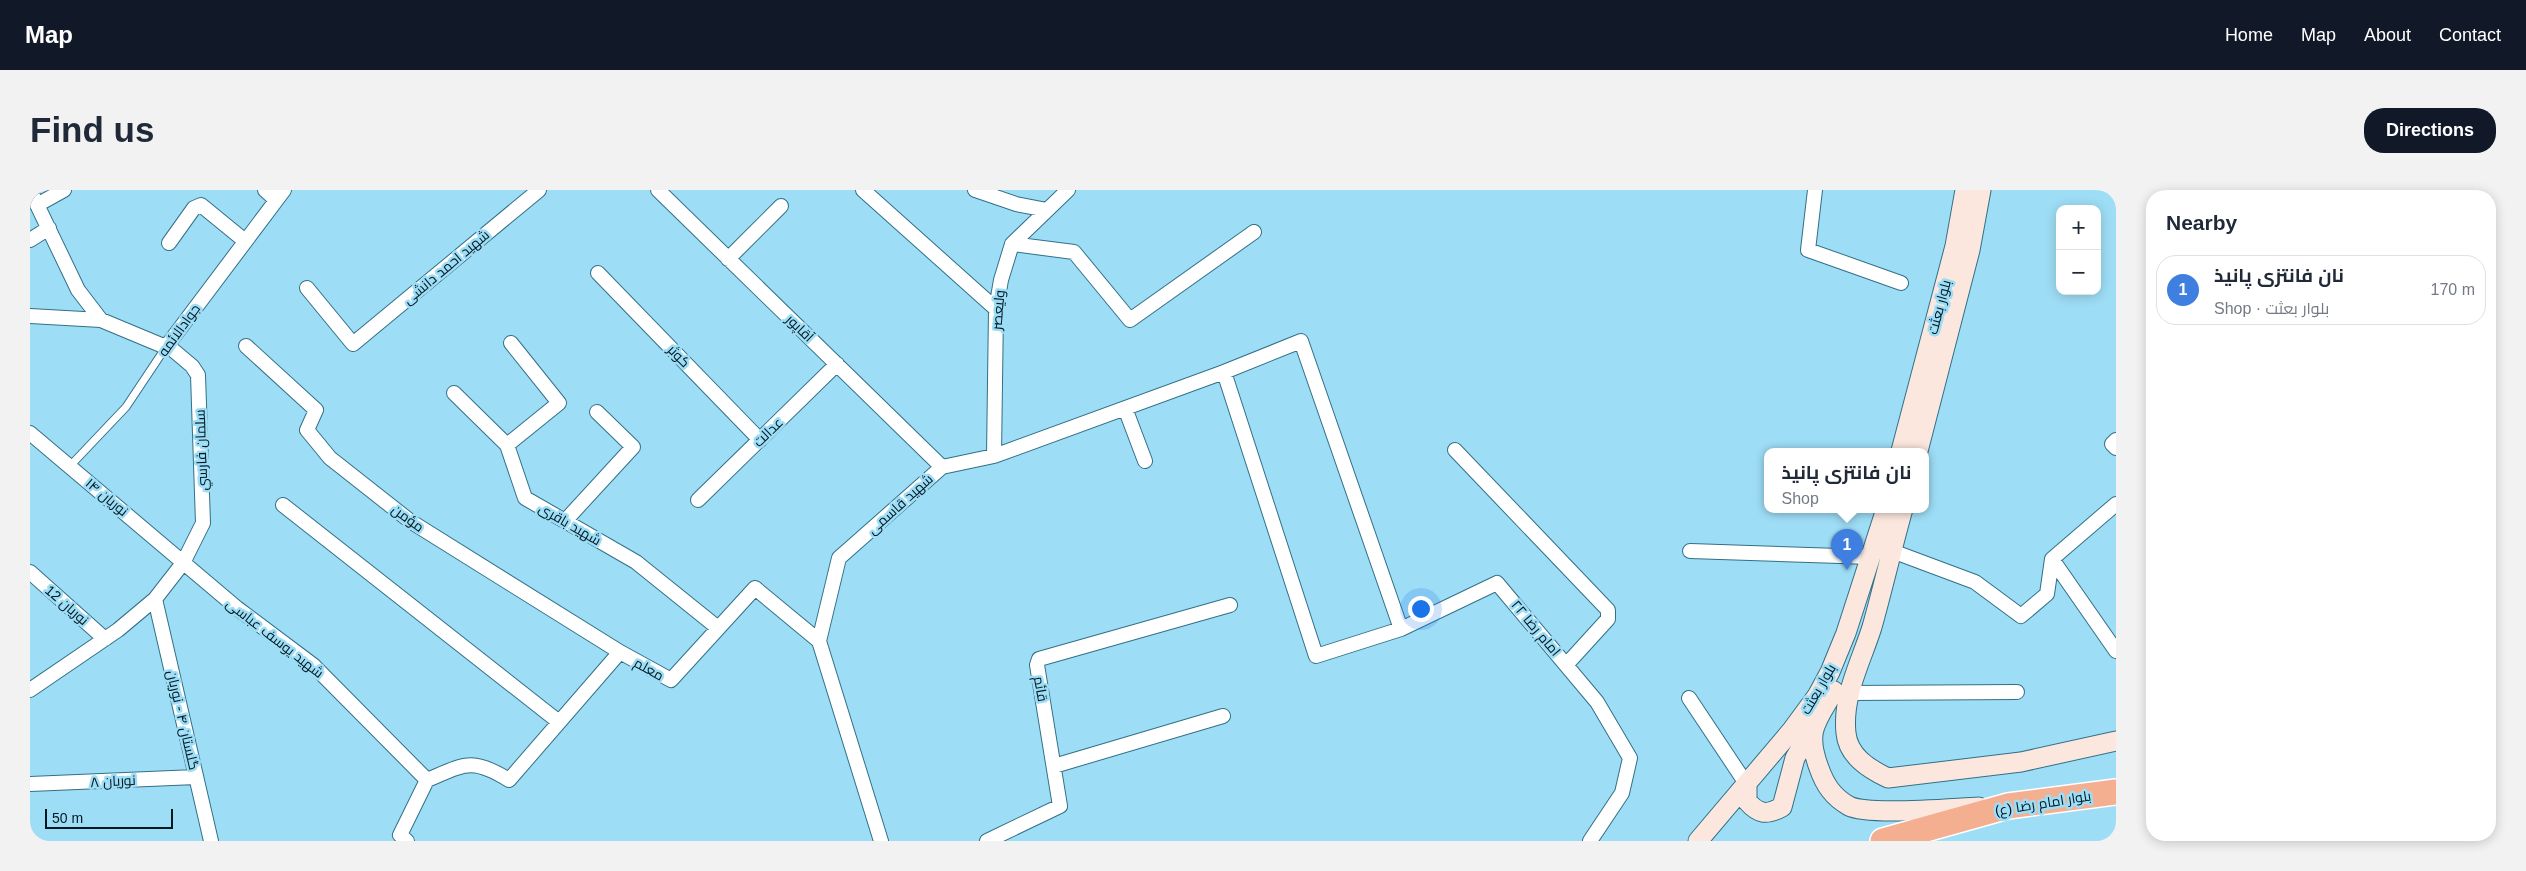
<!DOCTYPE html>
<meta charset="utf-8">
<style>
body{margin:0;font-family:Helvetica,Cairo,sans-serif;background:#f2f2f3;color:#1f2937}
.controls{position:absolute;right:15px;top:15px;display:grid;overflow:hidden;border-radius:10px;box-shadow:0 2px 12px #0003}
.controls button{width:45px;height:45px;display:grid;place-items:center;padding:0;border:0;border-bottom:1px solid #e0e1e3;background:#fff;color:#1f2937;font:25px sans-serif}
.scale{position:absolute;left:15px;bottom:12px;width:128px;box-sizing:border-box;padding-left:5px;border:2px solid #001821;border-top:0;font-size:14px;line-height:18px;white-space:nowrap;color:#001821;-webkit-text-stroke:4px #9eddf6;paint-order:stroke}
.you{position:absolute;left:1390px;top:418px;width:18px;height:18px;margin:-12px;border:4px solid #fff;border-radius:50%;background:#1a73e8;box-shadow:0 0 0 8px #1a73e833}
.badge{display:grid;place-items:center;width:32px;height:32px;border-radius:50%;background:#111827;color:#fff;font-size:16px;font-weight:700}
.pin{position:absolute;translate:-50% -41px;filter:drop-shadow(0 1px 2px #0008)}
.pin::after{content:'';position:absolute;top:26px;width:18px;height:15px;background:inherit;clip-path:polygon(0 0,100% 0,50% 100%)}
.popup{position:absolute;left:1734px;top:258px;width:165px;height:65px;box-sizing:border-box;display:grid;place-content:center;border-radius:10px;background:#fff;filter:drop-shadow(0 1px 4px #0005);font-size:16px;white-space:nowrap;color:#747a83}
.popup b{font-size:19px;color:#1f2937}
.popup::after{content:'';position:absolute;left:50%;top:100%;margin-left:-10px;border:10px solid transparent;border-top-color:#fff}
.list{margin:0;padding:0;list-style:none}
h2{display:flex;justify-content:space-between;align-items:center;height:65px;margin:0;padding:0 20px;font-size:21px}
h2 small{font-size:16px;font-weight:400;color:#747a83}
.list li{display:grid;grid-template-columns:32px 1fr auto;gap:15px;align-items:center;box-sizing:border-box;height:70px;margin:0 10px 10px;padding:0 10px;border:1px solid #e0e1e3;border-radius:20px}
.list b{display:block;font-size:19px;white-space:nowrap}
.list p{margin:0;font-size:16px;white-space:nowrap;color:#747a83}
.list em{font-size:16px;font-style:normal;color:#747a83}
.map{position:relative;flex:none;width:2086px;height:651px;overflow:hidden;border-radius:20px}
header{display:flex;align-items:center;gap:30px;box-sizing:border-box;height:70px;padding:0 25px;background:#111827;color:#fff}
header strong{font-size:24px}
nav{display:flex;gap:28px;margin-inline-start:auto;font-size:18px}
.intro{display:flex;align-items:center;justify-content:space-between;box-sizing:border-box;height:120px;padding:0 30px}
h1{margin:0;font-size:35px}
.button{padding:12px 22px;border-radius:20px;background:#111827;color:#fff;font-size:18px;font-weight:700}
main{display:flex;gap:30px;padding:0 30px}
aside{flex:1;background:#fff;border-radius:20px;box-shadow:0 2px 12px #0003}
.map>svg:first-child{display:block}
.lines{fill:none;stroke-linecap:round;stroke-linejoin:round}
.lane-casing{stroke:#327086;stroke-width:9}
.street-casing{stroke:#327086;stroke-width:16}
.secondary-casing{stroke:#327086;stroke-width:21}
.highway-casing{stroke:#fff;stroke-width:28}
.lane{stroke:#fff;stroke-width:7}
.street{stroke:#fff;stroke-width:14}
.secondary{stroke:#fce7de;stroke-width:19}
.highway{stroke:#f4af91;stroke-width:25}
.labels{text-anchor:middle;stroke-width:5;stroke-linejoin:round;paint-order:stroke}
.street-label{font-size:14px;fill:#001821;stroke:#9eddf6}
</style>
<header>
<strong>Map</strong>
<nav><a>Home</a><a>Map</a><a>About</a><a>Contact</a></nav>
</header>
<div class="intro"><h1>Find us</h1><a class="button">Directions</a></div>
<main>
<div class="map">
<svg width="2086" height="651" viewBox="0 0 2086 651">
<rect width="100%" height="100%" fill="#9eddf6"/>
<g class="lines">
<defs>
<path id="lane" d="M 40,276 L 96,217 L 136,157"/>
<path id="street" d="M 235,0 L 246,10
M 628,0 L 912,277
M 833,0 L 966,119
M 945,0 L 986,14 L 1017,20
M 1785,0 L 1778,60 L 1871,93
M 7,15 L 34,0
M 0,50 L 19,38
M 139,53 L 164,18 L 171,15 L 215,51
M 982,54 L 1044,62 L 1100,130 L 1224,42
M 698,69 L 751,16
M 568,83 L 730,250
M 277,98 L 323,154 L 509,0
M 0,126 L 71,130
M 216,156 L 286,220 L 277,240 L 300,268 L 380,331 L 590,462
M 136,157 L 254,0
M 1194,182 L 1286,466 L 1371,439 L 1467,393 L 1567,512 L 1600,568 L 1592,603 L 1560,651
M 424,203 L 477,255 L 495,308 L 606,372 L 688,438
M 1095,218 L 1115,271
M 0,243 L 207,418 L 283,475 L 397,590
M 2086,250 L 2082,254 L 2086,258
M 477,255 L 529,213 L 481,153
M 1425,260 L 1578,420 L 1578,429 L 1537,474
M 964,266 L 966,119 L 971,90 L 982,54 L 1038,0
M 668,310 L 807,174
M 253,315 L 529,532
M 535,331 L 603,257 L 567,222
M 1660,361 L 1841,367
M 1862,361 L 1945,392 L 1991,426 L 2017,404 L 2022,369 L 2086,314
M 2022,369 L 2086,461
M 0,382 L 75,449
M 125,409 L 181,651
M 0,500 L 88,440 L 125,409 L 153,373 L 173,333 L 168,185 L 162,176 L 143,160 L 71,130 L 48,100 L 0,0
M 1819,503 L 1987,502
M 1659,508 L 1717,595
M 1024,576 L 1193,526
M 397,590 C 435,574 442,567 479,590 L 590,462 L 641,490 L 725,398 L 789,451
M 0,594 L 166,587
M 377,651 L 370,645 L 397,590
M 851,651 L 789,451 L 809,368 L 912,277 L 964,266 L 1194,182 L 1271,151 L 1371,439
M 957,651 L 1030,616 L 1007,475 L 1009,469 L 1200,415"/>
<path id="secondary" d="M 1871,261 L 1925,56 L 1935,0
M 1888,261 L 1940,60 L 1951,0
M 1873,319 C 1862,358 1853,398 1842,437 C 1831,472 1812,506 1816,543 C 1818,566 1839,579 1858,588 L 1991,572 L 2086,551
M 1804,501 C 1786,532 1775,541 1789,578 C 1795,595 1803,607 1819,616 C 1839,626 1923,618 1949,617
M 1717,595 L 1717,611 C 1729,625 1737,625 1752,617 L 1765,568 L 1782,539
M 1668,651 L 1762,540 L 1787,506 L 1800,482 L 1816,443 L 1856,319"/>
<path id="highway" d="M 1853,651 L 1978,616 L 2086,602"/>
</defs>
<!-- lane casing -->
<use href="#lane" class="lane-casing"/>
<!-- street casing -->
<use href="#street" class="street-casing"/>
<!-- secondary casing -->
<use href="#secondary" class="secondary-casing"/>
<!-- highway casing -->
<use href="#highway" class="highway-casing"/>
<!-- lane -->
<use href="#lane" class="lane"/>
<!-- street -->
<use href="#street" class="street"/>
<!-- secondary -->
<use href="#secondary" class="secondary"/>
<!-- highway -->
<use href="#highway" class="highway"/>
</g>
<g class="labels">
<!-- street labels -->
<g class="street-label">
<text transform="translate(416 77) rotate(-40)" y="5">شهید احمد دانشی</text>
<text transform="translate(1909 117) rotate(-75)" y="5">بلوار بعثت</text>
<text transform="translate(968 120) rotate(-85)" y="5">ولیعصر</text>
<text transform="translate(770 138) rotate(44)" y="5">آقاپور</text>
<text transform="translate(149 140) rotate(-54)" y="5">جوادالائمه</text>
<text transform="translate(649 166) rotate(46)" y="5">کوثر</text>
<text transform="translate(738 242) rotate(-44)" y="5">عدالت</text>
<text transform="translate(171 260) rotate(-92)" y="5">سلمان فارسي</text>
<text transform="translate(77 307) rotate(40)" y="5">نوریان ۱۴</text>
<text transform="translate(870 314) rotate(-42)" y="5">شهید قاسمی</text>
<text transform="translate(378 328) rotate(36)" y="5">مؤمن</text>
<text transform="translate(540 334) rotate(30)" y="5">شهید باقری</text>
<text transform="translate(37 415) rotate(41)" y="5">نوریان 12</text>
<text transform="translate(1506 438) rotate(50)" y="5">امام رضا ۲۲</text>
<text transform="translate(245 448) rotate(38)" y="5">شهید یوسف عباسی</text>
<text transform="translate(619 479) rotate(29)" y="5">معلم</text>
<text transform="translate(1011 499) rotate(80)" y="5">قائم</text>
<text transform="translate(1788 499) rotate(-60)" y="5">بلوار بعثت</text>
<text transform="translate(153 530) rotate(77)" y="5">گلستان ۴ - نوریان</text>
<text transform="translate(83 591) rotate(-3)" y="5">نوریان ۸</text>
<text transform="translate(2013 613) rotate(-9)" y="5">بلوار امام رضا (ع)</text>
</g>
</g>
</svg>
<div class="controls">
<button>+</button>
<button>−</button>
</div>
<div class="scale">50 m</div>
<div class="you"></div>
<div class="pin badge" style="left:1817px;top:380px;background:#3f7fe0">1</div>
<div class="popup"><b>نان فانتزی پانیذ</b>Shop</div>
</div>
<aside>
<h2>Nearby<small></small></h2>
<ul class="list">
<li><span class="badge" style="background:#3f7fe0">1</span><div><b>نان فانتزی پانیذ</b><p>Shop · بلوار بعثت</p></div><em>170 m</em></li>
</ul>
</aside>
</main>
